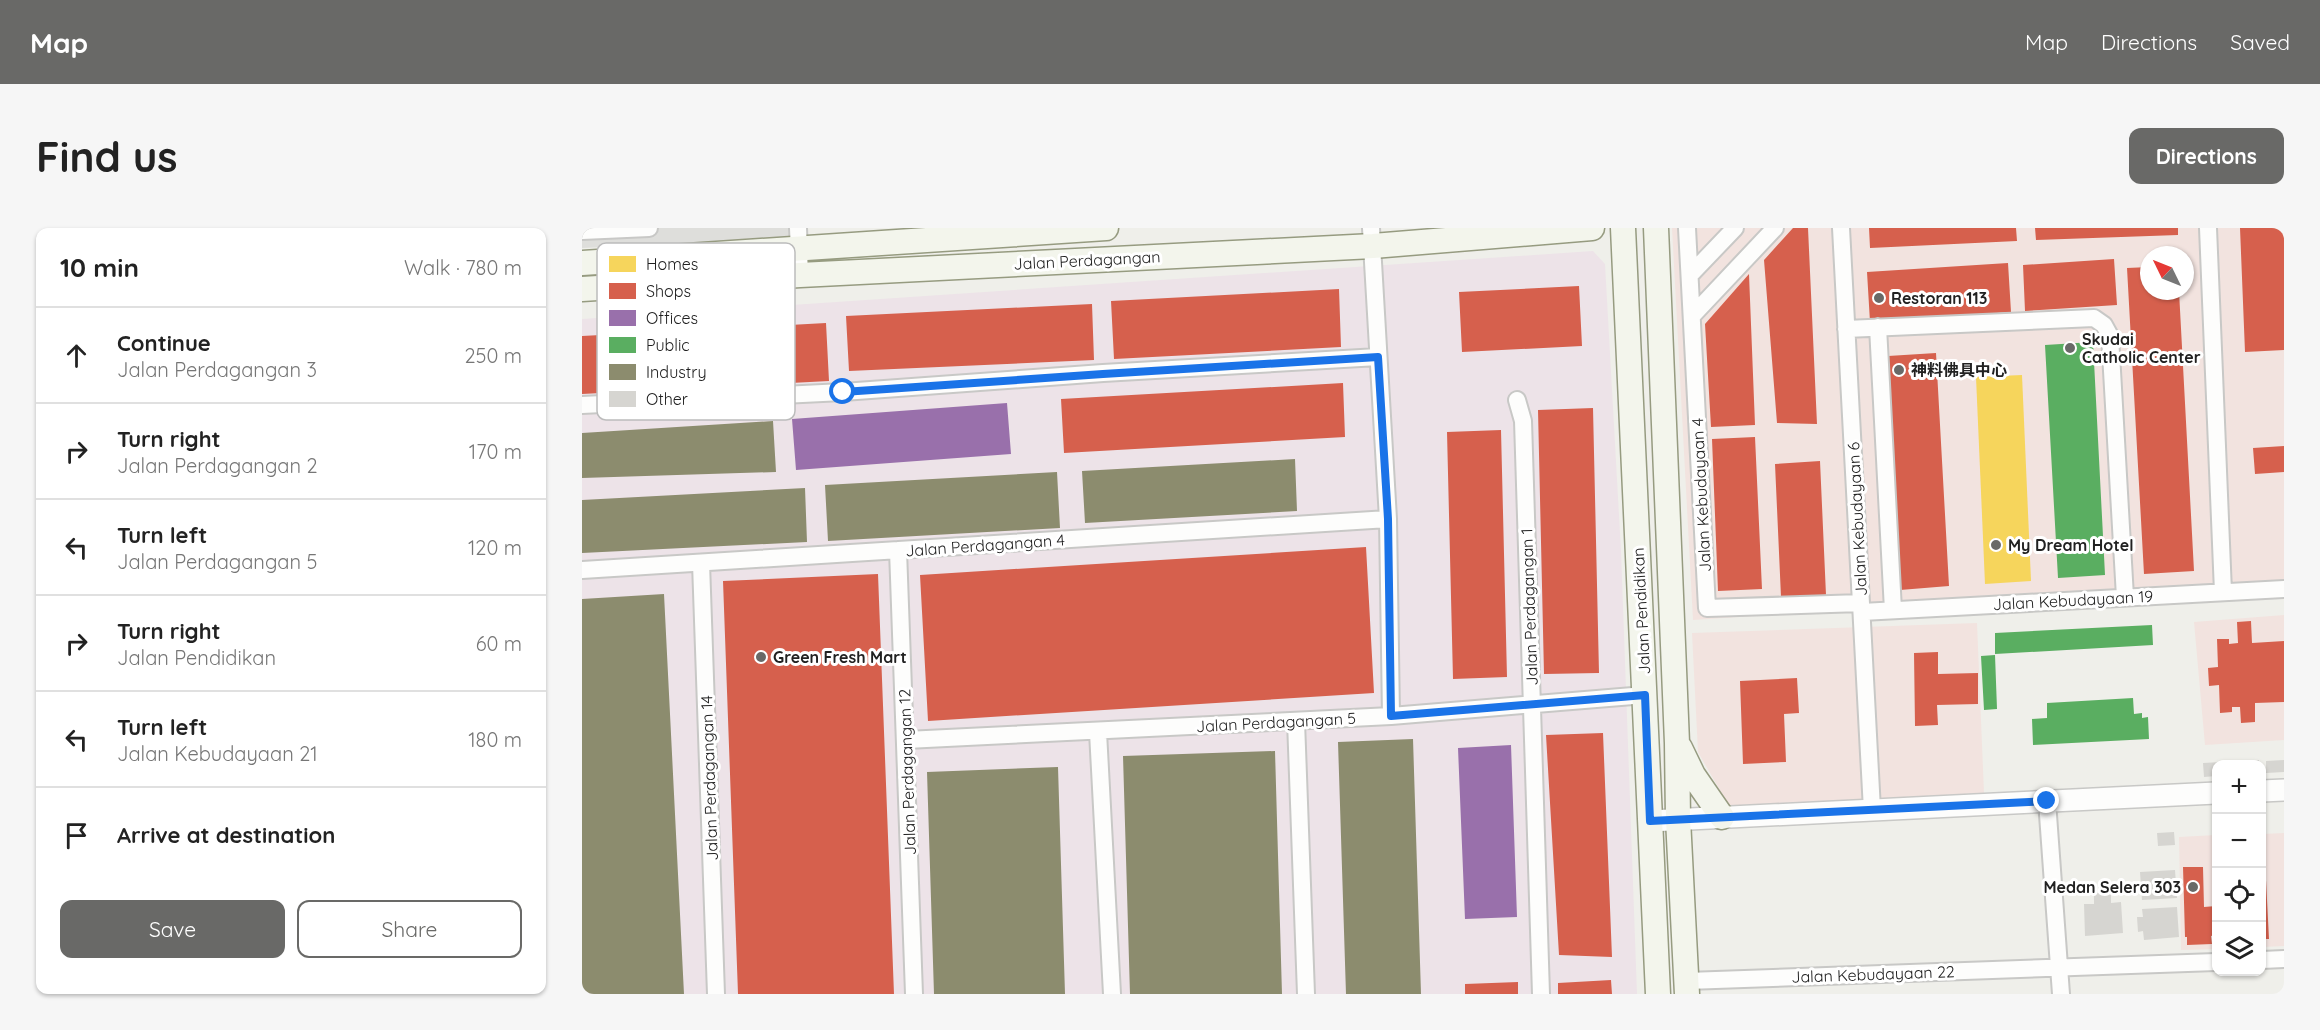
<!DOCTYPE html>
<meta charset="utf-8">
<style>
body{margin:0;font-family:Quicksand,"Noto Sans SC",sans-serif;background:#f6f6f6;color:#222}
.controls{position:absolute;right:18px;bottom:18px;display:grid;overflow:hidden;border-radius:12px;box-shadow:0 2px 4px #0004}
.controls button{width:54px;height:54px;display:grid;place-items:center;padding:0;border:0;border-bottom:2px solid #e0e0e0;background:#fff;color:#222;font:30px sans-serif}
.compass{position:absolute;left:1558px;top:18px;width:54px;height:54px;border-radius:50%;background:#fff;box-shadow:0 2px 4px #0004;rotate:313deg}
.stop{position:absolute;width:18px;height:18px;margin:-14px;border:4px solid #1a73e8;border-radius:50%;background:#fff}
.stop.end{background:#1a73e8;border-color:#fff;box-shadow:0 2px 6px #0008}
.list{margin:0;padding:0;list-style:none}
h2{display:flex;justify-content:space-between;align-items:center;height:78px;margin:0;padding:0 24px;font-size:26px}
h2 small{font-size:20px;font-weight:400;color:#767676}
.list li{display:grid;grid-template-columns:39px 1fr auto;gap:18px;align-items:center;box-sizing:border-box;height:96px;padding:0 24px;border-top:2px solid #e0e0e0}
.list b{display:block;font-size:22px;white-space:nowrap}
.list p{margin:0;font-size:20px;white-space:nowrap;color:#767676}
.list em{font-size:20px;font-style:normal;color:#767676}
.actions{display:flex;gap:12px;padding:18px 24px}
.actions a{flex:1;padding:14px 0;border:2px solid #696967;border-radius:12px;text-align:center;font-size:21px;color:#696967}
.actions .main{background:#696967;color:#fff}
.icon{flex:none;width:33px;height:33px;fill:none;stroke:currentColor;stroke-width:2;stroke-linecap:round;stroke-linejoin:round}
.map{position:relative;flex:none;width:1702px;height:766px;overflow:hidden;border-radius:12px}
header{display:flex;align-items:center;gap:36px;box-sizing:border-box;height:84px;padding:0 30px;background:#696967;color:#fff}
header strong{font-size:28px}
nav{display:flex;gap:33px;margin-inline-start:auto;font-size:21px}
.intro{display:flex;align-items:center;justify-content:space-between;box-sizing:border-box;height:144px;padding:0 36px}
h1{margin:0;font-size:42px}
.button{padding:15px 27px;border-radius:12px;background:#696967;color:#fff;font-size:21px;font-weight:700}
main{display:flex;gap:36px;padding:0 36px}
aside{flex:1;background:#fff;border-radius:12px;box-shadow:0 2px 4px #0004}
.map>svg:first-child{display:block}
.residential{fill:#dededb}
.commercial{fill:#f2e3df;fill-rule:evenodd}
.industrial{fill:#ede3e8}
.homes{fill:#f6d55c}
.shops{fill:#d6604d}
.offices{fill:#9970ab}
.public{fill:#5aae61}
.industry{fill:#8c8c6e}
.building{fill:#d6d5d1}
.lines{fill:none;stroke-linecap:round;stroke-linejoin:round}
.minor-casing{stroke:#c8c8c6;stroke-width:20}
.tertiary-casing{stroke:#c8c8c6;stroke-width:24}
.secondary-casing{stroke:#969b80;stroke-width:27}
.minor{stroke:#fdfdfc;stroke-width:16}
.tertiary{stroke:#fdfdfc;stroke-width:21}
.secondary{stroke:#f3f5ec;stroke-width:24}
.route{stroke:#1a73e8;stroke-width:8}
.poi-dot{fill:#696967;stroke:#fff;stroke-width:2}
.labels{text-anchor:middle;stroke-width:6;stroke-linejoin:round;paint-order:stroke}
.street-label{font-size:16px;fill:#212121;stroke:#fff}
.poi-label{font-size:16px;font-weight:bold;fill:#212121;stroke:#fff;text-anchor:start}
.key{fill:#fff;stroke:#bcbcbc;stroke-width:1.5}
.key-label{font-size:16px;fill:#212121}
</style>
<header>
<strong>Map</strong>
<nav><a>Map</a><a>Directions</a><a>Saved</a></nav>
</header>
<div class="intro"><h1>Find us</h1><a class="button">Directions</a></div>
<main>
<aside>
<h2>10 min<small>Walk · 780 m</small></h2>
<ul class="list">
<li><svg class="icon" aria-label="ahead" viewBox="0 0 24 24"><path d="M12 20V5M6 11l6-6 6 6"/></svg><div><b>Continue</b><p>Jalan Perdagangan 3</p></div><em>250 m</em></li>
<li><svg class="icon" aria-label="right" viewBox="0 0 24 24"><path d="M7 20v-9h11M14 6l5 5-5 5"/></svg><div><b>Turn right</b><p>Jalan Perdagangan 2</p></div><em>170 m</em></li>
<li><svg class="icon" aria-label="left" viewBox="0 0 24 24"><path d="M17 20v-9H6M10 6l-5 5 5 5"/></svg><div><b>Turn left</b><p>Jalan Perdagangan 5</p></div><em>120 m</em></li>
<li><svg class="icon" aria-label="right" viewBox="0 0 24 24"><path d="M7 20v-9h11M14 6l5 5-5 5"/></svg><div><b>Turn right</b><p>Jalan Pendidikan</p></div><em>60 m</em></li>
<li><svg class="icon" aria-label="left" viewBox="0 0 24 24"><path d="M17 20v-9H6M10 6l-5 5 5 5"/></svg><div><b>Turn left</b><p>Jalan Kebudayaan 21</p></div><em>180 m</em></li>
<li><svg class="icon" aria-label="arrive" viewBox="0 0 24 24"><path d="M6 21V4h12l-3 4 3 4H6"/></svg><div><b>Arrive at destination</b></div></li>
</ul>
<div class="actions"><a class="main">Save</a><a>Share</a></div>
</aside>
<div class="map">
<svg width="1702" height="766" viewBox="0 0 1702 766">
<rect width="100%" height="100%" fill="#efefea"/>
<!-- residential -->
<path class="residential" d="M 0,0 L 206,0 L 207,11 L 0,20 Z"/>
<!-- commercial -->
<path class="commercial" d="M 1090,0 L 1702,0 L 1702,353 L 1111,392 ZM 1567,27 L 1603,27 L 1603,63 L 1567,63 Z
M 1702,387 L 1702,512 L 1623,517 L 1612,394 Z
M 1395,395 L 1402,565 L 1147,578 L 1116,524 L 1110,405 Z
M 1702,605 L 1702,718 L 1680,719 L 1680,606 Z
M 1634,607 L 1634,721 L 1599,722 L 1597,609 Z"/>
<!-- industrial -->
<path class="industrial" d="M 1011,23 L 1023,36 L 1039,323 L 1055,766 L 0,766 L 0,91 Z"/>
<!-- homes -->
<path class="homes" d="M 1440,147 L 1449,353 L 1403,356 L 1394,149 Z"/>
<!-- shops -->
<path class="shops" d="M 1211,0 L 1226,0 L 1235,196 L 1195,195 L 1182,32 Z
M 1287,0 L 1434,0 L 1435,13 L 1288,20 Z
M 1453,0 L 1596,0 L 1596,7 L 1454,12 Z
M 1658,0 L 1702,0 L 1702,122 L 1663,124 Z
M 1532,31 L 1535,77 L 1443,83 L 1441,37 Z
M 1426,35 L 1429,84 L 1288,94 L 1285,44 Z
M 1567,39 L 1567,63 L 1597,63 L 1612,343 L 1562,346 L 1545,40 Z
M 1167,46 L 1173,197 L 1129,199 L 1123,96 Z
M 997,58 L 1000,118 L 880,124 L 877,64 Z
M 757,61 L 759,119 L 532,131 L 529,73 Z
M 510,76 L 512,132 L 267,143 L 264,88 Z
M 244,95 L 247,153 L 0,166 L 0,108 Z
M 1354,125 L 1367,358 L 1318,362 L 1306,128 Z
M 761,155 L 763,209 L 482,225 L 479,171 Z
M 1011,180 L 1017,445 L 962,446 L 956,182 Z
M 919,202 L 925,449 L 871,451 L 865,204 Z
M 1173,209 L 1180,361 L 1136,363 L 1130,211 Z
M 1702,218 L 1702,244 L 1673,246 L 1671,220 Z
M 1238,233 L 1244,367 L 1199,369 L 1193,236 Z
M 784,319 L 792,465 L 346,493 L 338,347 Z
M 296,346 L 312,766 L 156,766 L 141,353 Z
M 1669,393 L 1670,415 L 1702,413 L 1702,474 L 1673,475 L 1673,494 L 1659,495 L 1658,479 L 1650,479 L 1650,484 L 1638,485 L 1637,457 L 1627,458 L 1626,440 L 1636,439 L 1635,411 L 1647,411 L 1647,416 L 1656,415 L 1655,394 Z
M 1356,424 L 1356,446 L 1396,445 L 1396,476 L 1355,477 L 1356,497 L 1333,498 L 1332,425 Z
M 1215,450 L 1217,485 L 1202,486 L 1204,534 L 1161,536 L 1158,453 Z
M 1021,505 L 1030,729 L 977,727 L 964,507 Z
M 1601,639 L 1621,639 L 1622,679 L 1634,678 L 1634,707 L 1629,708 L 1630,716 L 1605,717 L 1605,709 L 1603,709 Z
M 1680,652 L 1684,652 L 1687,711 L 1680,711 Z
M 1029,752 L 1030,766 L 976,766 L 976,755 Z
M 936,754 L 936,766 L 883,766 L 883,756 Z"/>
<!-- offices -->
<path class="offices" d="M 425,175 L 429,226 L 214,242 L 210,191 Z
M 929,517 L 935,689 L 883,691 L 876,520 Z"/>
<!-- public -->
<path class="public" d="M 1511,114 L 1523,347 L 1476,350 L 1463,117 Z
M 1570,397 L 1571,417 L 1413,426 L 1413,405 Z
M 1413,427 L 1415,481 L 1402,482 L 1399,428 Z
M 1551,470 L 1552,486 L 1560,485 L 1560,490 L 1566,489 L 1567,511 L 1451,517 L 1450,491 L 1465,490 L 1465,475 Z"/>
<!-- industry -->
<path class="industry" d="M 191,193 L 194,244 L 0,250 L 0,205 Z
M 713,231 L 715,283 L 503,295 L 500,243 Z
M 475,244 L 478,300 L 246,313 L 243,257 Z
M 223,260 L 225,314 L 0,325 L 0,272 Z
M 82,366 L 102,766 L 0,766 L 0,371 Z
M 831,511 L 839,766 L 764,766 L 756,514 Z
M 693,523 L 700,766 L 548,766 L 541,528 Z
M 476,539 L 483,766 L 352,766 L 345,544 Z"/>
<!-- building -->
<path class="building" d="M 1677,532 L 1677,536 L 1634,536 L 1634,548 L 1622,549 L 1621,535 Z
M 1702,532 L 1702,544 L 1684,545 L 1684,533 Z
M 1592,604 L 1593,617 L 1576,618 L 1575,605 Z
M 1593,642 L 1595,670 L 1560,672 L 1558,644 Z
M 1529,664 L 1529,675 L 1539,674 L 1541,705 L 1503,708 L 1502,676 L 1512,676 L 1512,665 Z
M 1595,679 L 1597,709 L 1562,712 L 1561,703 L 1556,704 L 1555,689 L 1561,689 L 1560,681 Z"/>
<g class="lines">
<defs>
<path id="minor" d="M 216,0 L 218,47
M 789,0 L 806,291 L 809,488
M 1105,0 L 1125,380 L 1279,375
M 1259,0 L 1290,582
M 1626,0 L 1641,364
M 0,3 L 67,0
M 1108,47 L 1153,0
M 1110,88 L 1193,0
M 1296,99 L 1311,382
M 1264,101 L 1512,90 L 1522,97 L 1528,108 L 1543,369
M 935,172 L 941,193 L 959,766
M 0,177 L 261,164 L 521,145 L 796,129
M 316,322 L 332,766
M 119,335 L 134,766
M 0,342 L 806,291
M 1280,384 L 1702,361
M 714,493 L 724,766
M 516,504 L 530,766
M 324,512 L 809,488 L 1063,467
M 1465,573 L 1479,766
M 1680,732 L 1702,731
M 1105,753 L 1634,734"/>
<path id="tertiary" d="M 1680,563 L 1702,562
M 1068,593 L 1634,565"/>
<path id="secondary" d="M 1041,0 L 1076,766
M 1074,0 L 1095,515 L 1096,591 L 1105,766
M 0,35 L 524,0
M 0,61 L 218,47 L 791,18 L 1010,0
M 1098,520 L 1111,547 L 1140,589"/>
</defs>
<!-- minor casing -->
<use href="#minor" class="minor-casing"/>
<!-- tertiary casing -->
<use href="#tertiary" class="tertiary-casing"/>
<!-- secondary casing -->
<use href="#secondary" class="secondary-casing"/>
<!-- minor -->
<use href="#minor" class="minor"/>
<!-- tertiary -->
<use href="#tertiary" class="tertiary"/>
<!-- secondary -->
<use href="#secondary" class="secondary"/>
</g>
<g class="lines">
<!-- route -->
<path class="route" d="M 261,164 L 521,146 L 796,129 L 806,291 L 809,488 L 1063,467 L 1068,593 L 1465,573"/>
</g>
<!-- markers -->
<g class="poi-dot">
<circle cx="1297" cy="70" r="6"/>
<circle cx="1488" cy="120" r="6"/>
<circle cx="1317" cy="142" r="6"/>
<circle cx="1414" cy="317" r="6"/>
<circle cx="179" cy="429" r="6"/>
<circle cx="1611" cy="659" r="6"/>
</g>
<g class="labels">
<!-- street labels -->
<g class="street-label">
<text transform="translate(505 32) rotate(-3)" y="6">Jalan Perdagangan</text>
<text transform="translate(1119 267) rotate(-93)" y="6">Jalan Kebudayaan 4</text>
<text transform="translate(1275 291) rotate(-93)" y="6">Jalan Kebudayaan 6</text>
<text transform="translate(403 317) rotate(-4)" y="6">Jalan Perdagangan 4</text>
<text transform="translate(1491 372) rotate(-3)" y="6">Jalan Kebudayaan 19</text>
<text transform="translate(947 379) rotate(-92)" y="6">Jalan Perdagangan 1</text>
<text transform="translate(1059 383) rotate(-93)" y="6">Jalan Pendidikan</text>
<text transform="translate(694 494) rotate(-3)" y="6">Jalan Perdagangan 5</text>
<text transform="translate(325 544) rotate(-92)" y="6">Jalan Perdagangan 12</text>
<text transform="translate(127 550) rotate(-92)" y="6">Jalan Perdagangan 14</text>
<text transform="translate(1291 746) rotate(-2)" y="6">Jalan Kebudayaan 22</text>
</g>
<!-- poi labels -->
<g class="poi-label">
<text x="1309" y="76">Restoran 113</text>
<text x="1500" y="117">Skudai<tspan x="1500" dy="18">Catholic Center</tspan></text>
<text x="1329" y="148">神料佛具中心</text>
<text x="1426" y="323">My Dream Hotel</text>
<text x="191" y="435">Green Fresh Mart</text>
<text x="1599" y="665" text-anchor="end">Medan Selera 303</text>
</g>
</g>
<!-- legend -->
<rect x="15" y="15" width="198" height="177" rx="9" class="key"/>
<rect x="27" y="28" width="27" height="16" fill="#f6d55c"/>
<rect x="27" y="55" width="27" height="16" fill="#d6604d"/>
<rect x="27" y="82" width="27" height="16" fill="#9970ab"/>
<rect x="27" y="109" width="27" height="16" fill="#5aae61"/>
<rect x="27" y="136" width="27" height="16" fill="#8c8c6e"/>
<rect x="27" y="163" width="27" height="16" fill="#d6d5d1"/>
<g class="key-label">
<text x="64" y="42">Homes</text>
<text x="64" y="69">Shops</text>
<text x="64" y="96">Offices</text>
<text x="64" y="123">Public</text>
<text x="64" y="150">Industry</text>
<text x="64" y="177">Other</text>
</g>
</svg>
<div class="controls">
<button>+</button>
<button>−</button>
<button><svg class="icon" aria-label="locate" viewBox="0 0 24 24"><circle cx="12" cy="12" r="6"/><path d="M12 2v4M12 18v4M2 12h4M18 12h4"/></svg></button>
<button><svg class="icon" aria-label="layers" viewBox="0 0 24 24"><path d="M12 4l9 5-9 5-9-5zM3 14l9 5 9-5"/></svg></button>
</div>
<svg class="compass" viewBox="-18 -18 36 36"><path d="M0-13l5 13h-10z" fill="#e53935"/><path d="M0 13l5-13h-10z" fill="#767676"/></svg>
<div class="stop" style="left:261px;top:164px"></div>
<div class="stop end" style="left:1465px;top:573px"></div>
</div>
</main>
